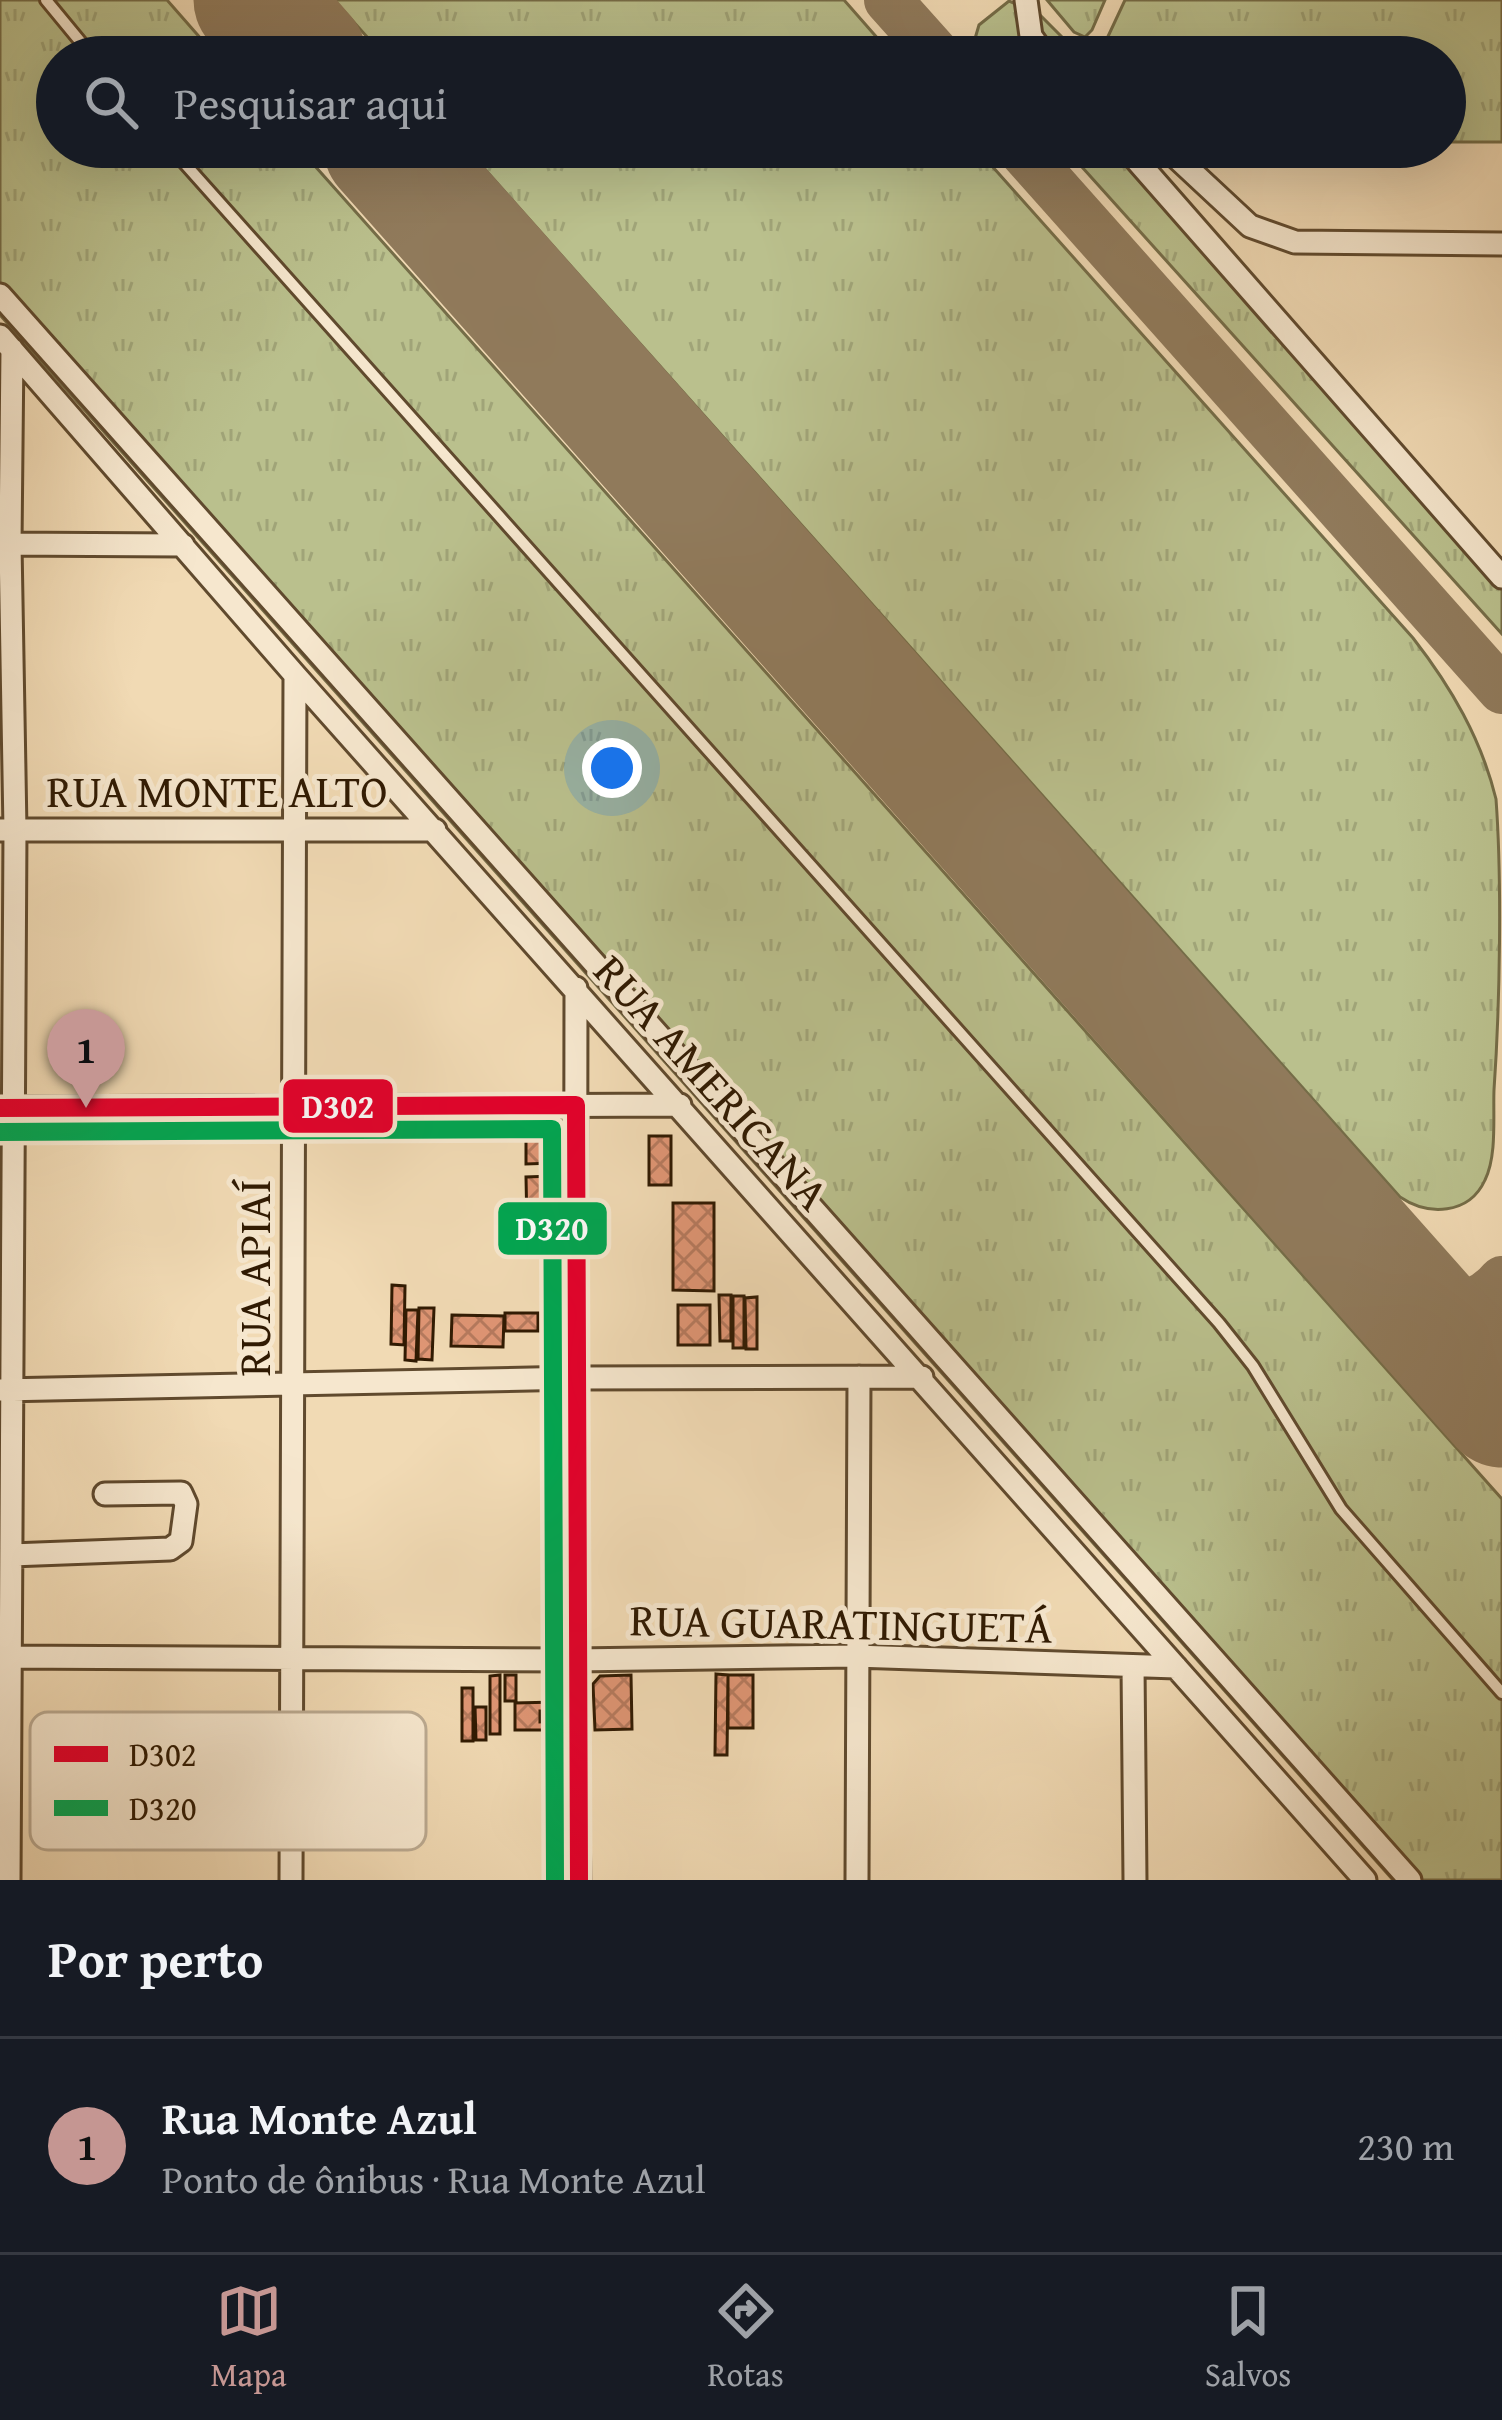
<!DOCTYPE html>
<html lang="pt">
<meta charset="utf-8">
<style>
body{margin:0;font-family:"Gentium Book Plus",serif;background:#20242c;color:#f1f3f6}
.you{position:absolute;left:612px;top:768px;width:42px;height:42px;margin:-30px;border:9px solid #fff;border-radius:50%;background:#1a73e8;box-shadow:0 0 0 18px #1a73e833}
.badge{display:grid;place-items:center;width:78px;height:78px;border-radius:50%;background:#c59692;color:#111;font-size:39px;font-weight:700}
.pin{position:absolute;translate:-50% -99px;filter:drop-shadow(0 3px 6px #0008)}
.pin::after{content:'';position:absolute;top:63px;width:42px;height:36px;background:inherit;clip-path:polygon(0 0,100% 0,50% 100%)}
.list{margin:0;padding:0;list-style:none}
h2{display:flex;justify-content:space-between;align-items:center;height:156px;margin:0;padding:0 48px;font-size:51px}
h2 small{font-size:39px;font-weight:400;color:#9ea1a6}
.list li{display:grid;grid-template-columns:78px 1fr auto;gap:36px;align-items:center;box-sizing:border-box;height:216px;padding:0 48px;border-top:3px solid #363941}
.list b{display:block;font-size:45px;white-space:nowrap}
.list p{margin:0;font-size:39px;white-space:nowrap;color:#9ea1a6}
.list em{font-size:39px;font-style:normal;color:#9ea1a6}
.icon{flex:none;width:66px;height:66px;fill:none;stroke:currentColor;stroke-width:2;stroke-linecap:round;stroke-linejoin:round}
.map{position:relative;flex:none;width:1502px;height:1880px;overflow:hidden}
.search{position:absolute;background:#171b24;box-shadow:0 12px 48px #0002;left:36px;right:36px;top:36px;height:132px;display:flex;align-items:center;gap:30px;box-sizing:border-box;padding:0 42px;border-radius:66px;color:#9ea1a6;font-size:45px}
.sheet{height:372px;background:#171b24}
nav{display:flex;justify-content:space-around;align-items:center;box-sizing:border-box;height:168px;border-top:3px solid #363941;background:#171b24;font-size:33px;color:#9ea1a6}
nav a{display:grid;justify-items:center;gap:6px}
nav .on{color:#c59692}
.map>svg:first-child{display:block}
.grass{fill:url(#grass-tufts);stroke:#756d48;stroke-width:3}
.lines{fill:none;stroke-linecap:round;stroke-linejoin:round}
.taxiway{stroke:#907a5b;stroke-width:48}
.runway{stroke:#907a5b;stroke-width:123}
.building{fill:url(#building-cross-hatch);stroke:#301a02;stroke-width:3}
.lane-casing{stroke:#604a2e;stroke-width:16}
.street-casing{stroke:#604a2e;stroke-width:27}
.lane{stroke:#f6e7ce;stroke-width:10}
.street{stroke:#f6e7ce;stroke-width:21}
.bus-1-casing{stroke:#f6e7ce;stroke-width:27}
.bus-2-casing{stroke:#f6e7ce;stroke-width:27}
.bus-1{stroke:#e4002b;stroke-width:18}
.bus-2{stroke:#00a651;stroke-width:18}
.labels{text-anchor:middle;stroke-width:10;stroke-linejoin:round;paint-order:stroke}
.street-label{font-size:45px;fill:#301a02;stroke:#f6e7ce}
.key{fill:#f6e7ce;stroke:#bbaa91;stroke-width:3}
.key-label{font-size:33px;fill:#301a02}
.line-badge{stroke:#f6e7ce;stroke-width:4.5}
.badge-label{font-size:33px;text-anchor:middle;font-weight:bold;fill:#fff}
</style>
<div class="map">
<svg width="1502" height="1880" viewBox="0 0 1502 1880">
<defs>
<pattern id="grass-tufts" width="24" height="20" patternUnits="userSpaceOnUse" patternTransform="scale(3)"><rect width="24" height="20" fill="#bac08d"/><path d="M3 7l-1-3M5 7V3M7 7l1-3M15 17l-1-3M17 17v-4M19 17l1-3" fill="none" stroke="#a0a478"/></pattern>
<pattern id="building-cross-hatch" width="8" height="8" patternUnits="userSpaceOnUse" patternTransform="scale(3)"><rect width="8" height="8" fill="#e09675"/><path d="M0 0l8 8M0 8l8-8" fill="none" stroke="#b67a5e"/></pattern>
</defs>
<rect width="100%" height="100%" fill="#f1dab4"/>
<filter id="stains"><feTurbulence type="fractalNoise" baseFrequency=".00167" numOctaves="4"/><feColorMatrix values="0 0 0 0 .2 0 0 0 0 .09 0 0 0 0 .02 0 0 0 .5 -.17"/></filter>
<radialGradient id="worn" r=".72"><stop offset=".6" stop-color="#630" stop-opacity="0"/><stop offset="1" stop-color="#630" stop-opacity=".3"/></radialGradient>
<!-- grass -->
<path class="grass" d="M 0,0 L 167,0 L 217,57 L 57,57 L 57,147 L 298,147 L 1502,1499 L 1502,1880 L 1393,1880 L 0,315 Z
M 334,0 L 844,0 L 894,57 L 385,57 Z
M 1047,0 L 1105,0 L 1092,30 L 1085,37 L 1074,32 Z
M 1125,0 L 1502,0 L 1502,142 L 1445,142 L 1445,57 L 985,57 L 974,42 L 979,25 L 1009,1 L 1039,14 L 1076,51 L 1087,53 L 1104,45 Z
M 465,147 L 975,147 L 1413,638 C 1451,687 1481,738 1496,799 C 1502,881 1500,1004 1494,1090 C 1493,1117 1497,1156 1485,1180 C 1469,1215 1428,1216 1400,1197 Z
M 1064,147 L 1153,147 L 1143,158 L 1502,560 L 1502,634 Z"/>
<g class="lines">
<!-- taxiway -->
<path class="taxiway" d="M 259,0 L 263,9
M 888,0 L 939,57
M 1019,147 L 1502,690
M 1402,1293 C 1438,1310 1474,1313 1502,1280"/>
<!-- runway -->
<path class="runway" d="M 255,0 L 305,57
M 385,147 L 1502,1406"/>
</g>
<!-- building -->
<path class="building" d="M 526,1133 L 553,1133 L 554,1163 L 526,1164 Z
M 649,1136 L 671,1136 L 671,1185 L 649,1185 Z
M 553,1176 L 554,1227 L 527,1227 L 526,1177 Z
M 673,1203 L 714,1203 L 714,1291 L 673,1290 Z
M 392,1285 L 405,1286 L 404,1345 L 391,1344 Z
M 719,1295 L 731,1295 L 731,1341 L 720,1341 Z
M 733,1296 L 744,1296 L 744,1348 L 733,1348 Z
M 757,1297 L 757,1349 L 746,1349 L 745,1298 Z
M 678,1305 L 710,1305 L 710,1345 L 678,1345 Z
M 419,1308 L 434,1308 L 432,1360 L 418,1359 Z
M 406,1310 L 418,1310 L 416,1361 L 405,1360 Z
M 505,1313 L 538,1313 L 538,1331 L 505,1331 Z
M 452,1315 L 504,1316 L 503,1347 L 451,1346 Z
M 716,1674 L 728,1675 L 727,1755 L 715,1755 Z
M 500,1675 L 500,1734 L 490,1734 L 490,1676 Z
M 505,1675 L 516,1675 L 516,1701 L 505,1701 Z
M 631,1675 L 632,1729 L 595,1730 L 593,1684 L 600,1676 Z
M 728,1675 L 753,1675 L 753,1728 L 728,1728 Z
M 462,1688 L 473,1688 L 473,1741 L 462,1741 Z
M 556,1702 L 556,1711 L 540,1711 L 540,1722 L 556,1721 L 556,1730 L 515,1730 L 515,1703 Z
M 475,1707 L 486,1707 L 486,1740 L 476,1740 Z"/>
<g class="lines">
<defs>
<path id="lane" d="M 46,0 L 93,57
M 170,147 L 1219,1323 L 1253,1366 L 1341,1509 L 1502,1693"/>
<path id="street" d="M 1026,0 L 1031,36 L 1046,57
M 1125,147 L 1502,577
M 1176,157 L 1250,226 L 1295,242 L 1502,244
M 0,295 L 1410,1880
M 0,336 L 295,675 L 1365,1880
M 0,544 L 183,545
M 0,830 L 435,830
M 576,988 L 575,1660 L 579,1880
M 1,1108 L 680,1105
M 1,1390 L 577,1378 L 922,1377
M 11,1555 L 170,1549 L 181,1541 L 186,1504 L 181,1493 L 105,1494
M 0,1657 L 575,1660 L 855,1656 L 1176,1667
M 1133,1666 L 1135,1880
M 9,1880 L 15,830 L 10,544 L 12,349
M 291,1880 L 295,675
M 857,1880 L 859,1377"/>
</defs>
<!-- lane casing -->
<use href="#lane" class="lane-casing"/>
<!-- street casing -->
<use href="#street" class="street-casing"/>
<!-- lane -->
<use href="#lane" class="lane"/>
<!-- street -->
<use href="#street" class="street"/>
<defs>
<path id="bus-1" d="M 0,1108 L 576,1105 L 579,1880"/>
<path id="bus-2" d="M 0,1132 L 552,1129 L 555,1880"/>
</defs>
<!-- bus-1 casing -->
<use href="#bus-1" class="bus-1-casing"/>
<!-- bus-2 casing -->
<use href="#bus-2" class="bus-2-casing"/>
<!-- bus-1 -->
<use href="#bus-1" class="bus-1"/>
<!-- bus-2 -->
<use href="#bus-2" class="bus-2"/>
</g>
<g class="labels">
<!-- street labels -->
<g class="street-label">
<text x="217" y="807">RUA MONTE ALTO</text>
<text transform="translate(712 1082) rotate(48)" y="16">RUA AMERICANA</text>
<text transform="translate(254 1278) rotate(-90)" y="16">RUA APIAÍ</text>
<text transform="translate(841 1623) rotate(1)" y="16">RUA GUARATINGUETÁ</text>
</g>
</g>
<!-- legend -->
<rect x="30" y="1712" width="396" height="138" rx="18" class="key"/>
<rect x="54" y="1746" width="54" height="16" fill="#e4002b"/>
<rect x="54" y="1800" width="54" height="16" fill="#00a651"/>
<g class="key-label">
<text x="129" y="1766">D302</text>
<text x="129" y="1820">D320</text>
</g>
<g class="line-badge">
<rect x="281" y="1077" width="114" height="58" rx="12" fill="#e4002b"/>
<rect x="496" y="1200" width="113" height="57" rx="12" fill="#00a651"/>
</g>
<g class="badge-label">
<text x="338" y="1118">D302</text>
<text x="552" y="1240">D320</text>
</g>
<rect width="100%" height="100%" filter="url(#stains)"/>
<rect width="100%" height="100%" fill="url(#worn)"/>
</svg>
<div class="you"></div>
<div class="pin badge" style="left:86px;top:1108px">1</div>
<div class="search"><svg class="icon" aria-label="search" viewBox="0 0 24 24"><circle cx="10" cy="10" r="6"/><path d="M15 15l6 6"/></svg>Pesquisar aqui</div>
</div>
<section class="sheet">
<h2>Por perto<small></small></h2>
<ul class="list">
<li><span class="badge">1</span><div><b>Rua Monte Azul</b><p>Ponto de ônibus · Rua Monte Azul</p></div><em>230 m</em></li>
</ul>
</section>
<nav>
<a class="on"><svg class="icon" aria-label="map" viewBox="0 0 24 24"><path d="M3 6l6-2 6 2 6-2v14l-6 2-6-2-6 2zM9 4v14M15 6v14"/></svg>Mapa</a>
<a><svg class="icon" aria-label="directions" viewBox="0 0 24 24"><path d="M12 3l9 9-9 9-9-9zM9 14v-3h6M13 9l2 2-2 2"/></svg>Rotas</a>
<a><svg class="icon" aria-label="saved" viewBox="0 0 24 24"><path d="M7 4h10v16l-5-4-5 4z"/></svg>Salvos</a>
</nav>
